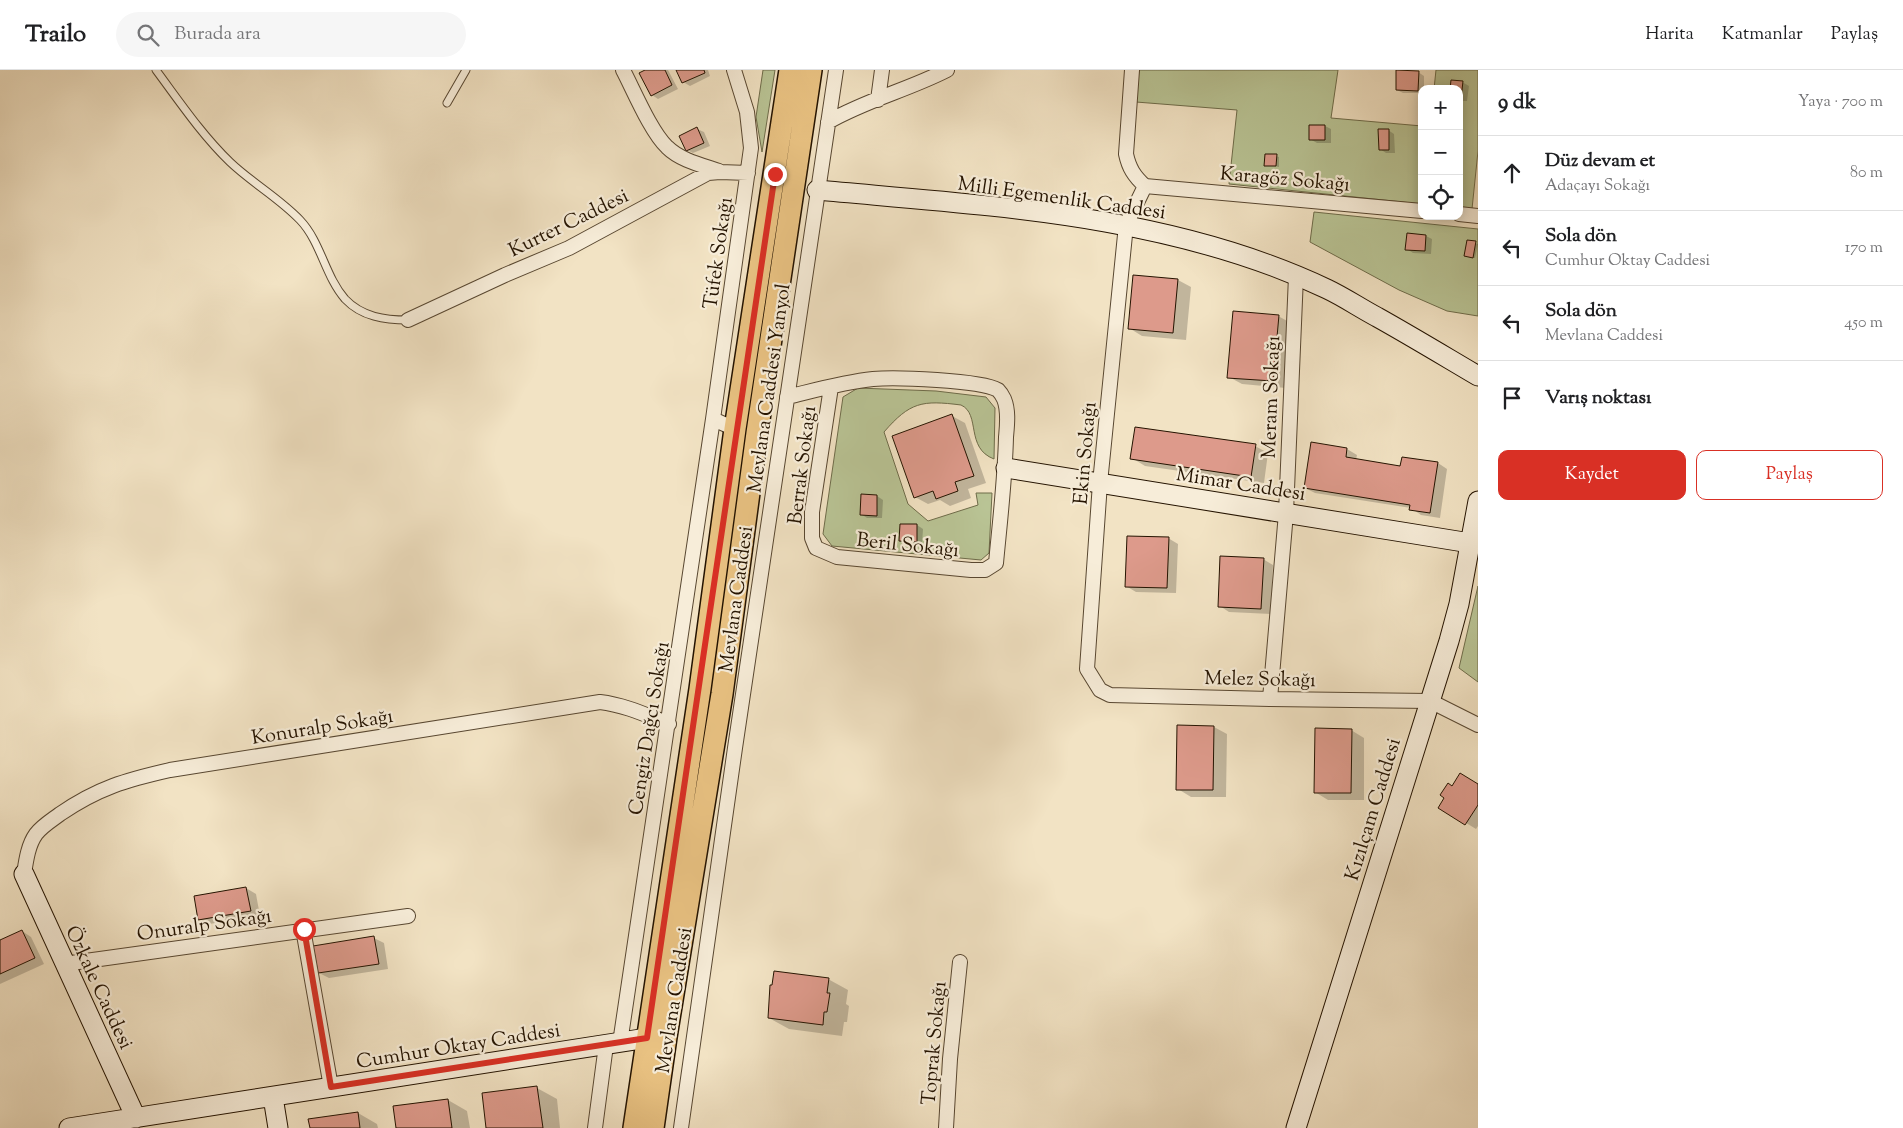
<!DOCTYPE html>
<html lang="tr">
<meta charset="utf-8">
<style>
body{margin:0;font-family:"Sorts Mill Goudy",serif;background:#f6f6f6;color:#202124}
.controls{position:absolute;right:15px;top:15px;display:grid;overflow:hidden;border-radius:10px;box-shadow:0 2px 12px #0003}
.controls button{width:45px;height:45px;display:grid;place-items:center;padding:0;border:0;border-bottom:1px solid #e0e0e0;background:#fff;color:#202124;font:25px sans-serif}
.stop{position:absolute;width:15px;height:15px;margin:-11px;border:4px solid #d93025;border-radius:50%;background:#fff}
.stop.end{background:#d93025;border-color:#fff;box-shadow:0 1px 5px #0008}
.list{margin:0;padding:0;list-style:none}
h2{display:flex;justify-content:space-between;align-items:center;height:65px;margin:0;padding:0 20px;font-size:21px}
h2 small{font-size:16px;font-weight:400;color:#757577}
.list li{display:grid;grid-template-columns:32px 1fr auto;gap:15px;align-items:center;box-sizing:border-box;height:75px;padding:0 20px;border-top:1px solid #e0e0e0}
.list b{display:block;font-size:19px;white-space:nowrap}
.list p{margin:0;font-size:16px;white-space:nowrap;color:#757577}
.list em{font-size:16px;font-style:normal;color:#757577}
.actions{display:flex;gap:10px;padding:15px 20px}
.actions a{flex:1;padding:11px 0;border:1px solid #d93025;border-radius:10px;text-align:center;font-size:18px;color:#d93025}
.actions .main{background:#d93025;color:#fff}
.icon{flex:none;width:28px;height:28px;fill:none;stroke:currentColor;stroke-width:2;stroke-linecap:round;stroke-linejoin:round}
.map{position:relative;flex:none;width:1478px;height:1058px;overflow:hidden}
header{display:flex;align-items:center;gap:30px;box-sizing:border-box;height:70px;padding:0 25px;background:#fff;border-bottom:1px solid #e0e0e0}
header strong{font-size:24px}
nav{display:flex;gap:28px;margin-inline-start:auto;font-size:18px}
.search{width:350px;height:45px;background:#f6f6f6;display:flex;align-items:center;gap:12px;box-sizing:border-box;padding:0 18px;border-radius:28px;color:#757577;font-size:19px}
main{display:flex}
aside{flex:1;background:#fff}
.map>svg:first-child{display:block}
.green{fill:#b9c495;stroke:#6e6c4a}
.shadow{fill:#0003}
.building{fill:#dd9a8b;stroke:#241300}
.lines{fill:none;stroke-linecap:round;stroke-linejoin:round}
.lane-casing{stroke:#584731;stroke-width:9}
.street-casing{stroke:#584731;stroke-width:16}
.secondary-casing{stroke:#241300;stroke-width:21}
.primary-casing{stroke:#241300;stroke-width:24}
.lane{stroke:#f7edd9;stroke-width:7}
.street{stroke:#f7edd9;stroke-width:14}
.secondary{stroke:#f7edd9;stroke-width:19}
.primary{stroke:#e9c282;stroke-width:21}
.route{stroke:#d93025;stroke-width:6}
.labels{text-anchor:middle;stroke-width:4.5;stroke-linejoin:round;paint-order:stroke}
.street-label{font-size:20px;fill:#241300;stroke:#f7edd9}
</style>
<header>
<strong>Trailo</strong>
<div class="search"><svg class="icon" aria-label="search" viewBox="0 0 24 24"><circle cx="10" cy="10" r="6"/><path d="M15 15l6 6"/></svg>Burada ara</div>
<nav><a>Harita</a><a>Katmanlar</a><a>Paylaş</a></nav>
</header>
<main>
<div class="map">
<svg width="1478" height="1058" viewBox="0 0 1478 1058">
<rect width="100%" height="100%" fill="#f2e3c4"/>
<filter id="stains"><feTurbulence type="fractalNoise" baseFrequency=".004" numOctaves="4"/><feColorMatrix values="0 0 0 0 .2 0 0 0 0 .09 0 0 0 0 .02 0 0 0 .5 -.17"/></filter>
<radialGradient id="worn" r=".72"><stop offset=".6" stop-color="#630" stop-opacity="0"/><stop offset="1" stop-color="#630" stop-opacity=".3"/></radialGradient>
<!-- green -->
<path class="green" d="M 763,0 L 775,0 L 762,82 L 756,47 Z
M 1139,0 L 1338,0 L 1331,48 L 1422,56 L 1422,134 L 1229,114 L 1237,40 L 1136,32 Z
M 1436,0 L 1478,0 L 1478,81 L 1472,139 L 1459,137 L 1459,19 L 1434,19 Z
M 1314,142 L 1478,159 L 1478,246 L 1447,241 L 1399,220 L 1310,172 Z
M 858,318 L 936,321 L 986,327 L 995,338 L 994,389 C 965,378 981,344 961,335 C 922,330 910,332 884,362 L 908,434 L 928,451 L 978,435 L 976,423 L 992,423 L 989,483 L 981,490 L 832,476 L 823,464 L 843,327 Z
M 1478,516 L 1478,612 L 1459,598 Z"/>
<!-- shadow -->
<path class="shadow" d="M 648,0 L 668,0 L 678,19 L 658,29 L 652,25 Z
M 678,0 L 708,0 L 710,6 L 690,16 L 683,12 Z
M 1418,2 L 1424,6 L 1424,19 L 1422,19 L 1422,23 L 1403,23 L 1397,20 Z
M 1462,12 L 1469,16 L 1467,31 L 1459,31 L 1459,19 Z
M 1325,56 L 1331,59 L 1331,73 L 1317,73 L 1310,69 Z
M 697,59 L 704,62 L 710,76 L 693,83 L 687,80 Z
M 1388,60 L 1394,64 L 1395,83 L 1386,83 L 1380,79 Z
M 1276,86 L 1279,87 L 1279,97 L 1266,95 Z
M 1426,166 L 1432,169 L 1431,184 L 1413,183 L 1407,179 Z
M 1468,171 L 1478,174 L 1475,188 L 1468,187 Z
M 1178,210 L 1191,217 L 1186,270 L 1142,266 L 1129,258 Z
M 1278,246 L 1291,253 L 1286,318 L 1242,314 L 1229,307 Z
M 952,346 L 965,353 L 986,413 L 968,419 L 971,428 L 950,436 L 940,430 L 928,434 L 915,427 Z
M 1312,374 L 1347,379 L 1357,385 L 1356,390 L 1401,397 L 1438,393 L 1447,399 L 1440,448 L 1421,445 L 1411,438 L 1315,423 L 1305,418 Z
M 1255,376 L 1268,383 L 1264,413 L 1145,396 L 1132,388 Z
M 862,425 L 877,426 L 883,430 L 882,448 L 867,448 L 861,444 Z
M 917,455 L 923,459 L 922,475 L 906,474 L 900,470 Z
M 1168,468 L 1178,474 L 1176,523 L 1136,522 L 1126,516 Z
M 1263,489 L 1273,495 L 1271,544 L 1229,542 L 1220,536 Z
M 1214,657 L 1227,664 L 1226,727 L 1191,727 L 1178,719 Z
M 1351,660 L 1364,668 L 1364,730 L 1328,730 L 1315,722 Z
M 1478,715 L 1478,756 L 1476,759 L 1440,737 L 1453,717 Z
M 246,818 L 256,824 L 260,846 L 209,854 L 199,849 Z
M 22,861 L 31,867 L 44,894 L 0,914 L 0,871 Z
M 374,868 L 384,873 L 388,899 L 329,908 L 319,903 Z
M 828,909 L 848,920 L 846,934 L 849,936 L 847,952 L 844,952 L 842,966 L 789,959 L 769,948 Z
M 537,1018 L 557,1029 L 560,1058 L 488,1058 Z
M 448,1030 L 467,1041 L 470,1058 L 397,1058 Z
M 358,1043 L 377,1054 L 378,1058 L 311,1058 Z"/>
<!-- building -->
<path class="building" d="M 645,0 L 665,0 L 672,15 L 651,26 L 639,3 Z
M 676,0 L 704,0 L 705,3 L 682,13 Z
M 1396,0 L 1419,1 L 1418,21 L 1396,20 Z
M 1451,10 L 1463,11 L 1461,29 L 1459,28 L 1459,19 L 1450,19 Z
M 1309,55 L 1325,55 L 1325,70 L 1309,70 Z
M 697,57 L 704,73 L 686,81 L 679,66 Z
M 1378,59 L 1389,59 L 1389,80 L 1379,80 Z
M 1265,84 L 1277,84 L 1276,96 L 1264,96 Z
M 1407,163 L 1426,165 L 1425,181 L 1405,180 Z
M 1467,170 L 1476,171 L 1473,188 L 1464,186 Z
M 1133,205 L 1178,209 L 1173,263 L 1128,259 Z
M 1233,241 L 1279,245 L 1273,311 L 1227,308 Z
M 952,344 L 974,406 L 955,412 L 958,421 L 936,429 L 933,421 L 914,428 L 892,366 Z
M 1135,357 L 1256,374 L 1251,407 L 1130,389 Z
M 1311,372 L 1347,378 L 1346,387 L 1400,396 L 1402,387 L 1438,392 L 1430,443 L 1409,440 L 1410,435 L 1304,418 Z
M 861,424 L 877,425 L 877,446 L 860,445 Z
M 900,454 L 917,454 L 917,472 L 899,471 Z
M 1127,466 L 1169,467 L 1167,518 L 1125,517 Z
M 1220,486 L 1264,488 L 1261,539 L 1218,537 Z
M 1177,655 L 1214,656 L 1213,720 L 1176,720 Z
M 1315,658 L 1352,659 L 1351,723 L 1314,723 Z
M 1460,703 L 1478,714 L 1478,735 L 1465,755 L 1438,738 L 1444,728 L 1440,725 L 1448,713 L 1452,716 Z
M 246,817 L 251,841 L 198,850 L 194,826 Z
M 22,860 L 35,888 L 0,904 L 0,870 Z
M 374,866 L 379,894 L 318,903 L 313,876 Z
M 774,901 L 829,908 L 827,923 L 830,923 L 827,942 L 824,942 L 823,955 L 768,948 L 770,915 L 772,915 Z
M 537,1016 L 543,1058 L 486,1058 L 482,1023 Z
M 448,1029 L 452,1058 L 396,1058 L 393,1036 Z
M 358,1042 L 360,1058 L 310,1058 L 308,1049 Z"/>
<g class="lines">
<defs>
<path id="lane" d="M 156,0 C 179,31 202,65 230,92 C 252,113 279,128 300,150 C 321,172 325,206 345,229 C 362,247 385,250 408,250
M 447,33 L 466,0"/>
<path id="street" d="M 623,0 C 634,21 651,62 667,77 C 680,90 701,95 719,101
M 734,0 L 747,42 L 751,78 L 713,349 L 735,359
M 1132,0 L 1126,84 C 1129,98 1134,106 1145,116 L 1126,155 L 1100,413 L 1087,599 L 1100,620 L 1110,625 L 1270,629 L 1430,631 L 1478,655
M 878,30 L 882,0
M 828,52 C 866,30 908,20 947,0
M 1145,116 L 1422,141
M 1459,144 L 1478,146
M 408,250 L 505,205 L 569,178 L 708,103 L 720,102 L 748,103
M 787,327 C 816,320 844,312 873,309 C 895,307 980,310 998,320 C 1000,322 1003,327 1004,329 C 1009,341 1007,356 1006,367 C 1005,409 1000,451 996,493 L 985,500 L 971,500 L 837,487 L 816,478 L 812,468 L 812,442 L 831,317
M 1270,629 L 1286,443 L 1296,206
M 24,804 C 26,791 28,775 36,764 C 42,756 52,750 60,744 C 98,718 126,710 170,700 L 600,632 C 625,635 646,645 669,654
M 303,859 L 331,1017
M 64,894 L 408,846
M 620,973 L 713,349
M 595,1058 L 606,975
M 681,1058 L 735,678 L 836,0
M 946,1058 L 950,989 L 960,892"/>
<path id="secondary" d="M 817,120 C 989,136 1169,144 1327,219 C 1344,227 1360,238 1377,247 C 1411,266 1444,286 1478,306
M 1006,398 L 1470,473
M 24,804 L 136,1048
M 273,1027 L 278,1058
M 69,1058 L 647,968
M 1296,1058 L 1449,571 L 1459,534 L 1478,431"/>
<path id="primary" d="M 634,1058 L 700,619 L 735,359 L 790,0
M 653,1058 L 666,967 L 722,624 L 757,363 L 811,0"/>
</defs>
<!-- lane casing -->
<use href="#lane" class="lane-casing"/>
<!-- street casing -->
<use href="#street" class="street-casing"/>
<!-- secondary casing -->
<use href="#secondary" class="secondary-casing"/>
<!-- primary casing -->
<use href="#primary" class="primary-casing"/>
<!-- lane -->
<use href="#lane" class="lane"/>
<!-- street -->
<use href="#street" class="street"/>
<!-- secondary -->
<use href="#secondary" class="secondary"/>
<!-- primary -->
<use href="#primary" class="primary"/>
</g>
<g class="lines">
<!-- route -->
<path class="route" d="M 304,859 L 331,1017 L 647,968 C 691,680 730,392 775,104"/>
</g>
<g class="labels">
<!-- street labels -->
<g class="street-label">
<text transform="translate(1285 108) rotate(5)" y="7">Karagöz Sokağı</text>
<text transform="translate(1062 127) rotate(8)" y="7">Milli Egemenlik Caddesi</text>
<text transform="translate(568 152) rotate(-26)" y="7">Kurter Caddesi</text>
<text transform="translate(717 183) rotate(-82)" y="7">Tüfek Sokağı</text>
<text transform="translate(768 318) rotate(-82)" y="7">Mevlana Caddesi Yanyol</text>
<text transform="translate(1270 327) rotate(-88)" y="7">Meram Sokağı</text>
<text transform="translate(1084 383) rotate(-85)" y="7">Ekin Sokağı</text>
<text transform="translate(801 395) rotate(-83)" y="7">Berrak Sokağı</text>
<text transform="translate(1241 413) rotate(9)" y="7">Mimar Caddesi</text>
<text transform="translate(908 474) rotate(6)" y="7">Beril Sokağı</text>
<text transform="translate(735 529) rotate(-82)" y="7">Mevlana Caddesi</text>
<text transform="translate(1260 608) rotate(1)" y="7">Melez Sokağı</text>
<text transform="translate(322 656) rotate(-9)" y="7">Konuralp Sokağı</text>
<text transform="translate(648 658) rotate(-81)" y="7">Cengiz Dağcı Sokağı</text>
<text transform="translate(1372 739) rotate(-73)" y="7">Kızılçam Caddesi</text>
<text transform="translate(204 854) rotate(-8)" y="7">Onuralp Sokağı</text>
<text transform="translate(100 917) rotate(65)" y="7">Özkale Caddesi</text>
<text transform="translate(673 930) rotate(-81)" y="7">Mevlana Caddesi</text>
<text transform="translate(933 973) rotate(-85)" y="7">Toprak Sokağı</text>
<text transform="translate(458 975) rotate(-9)" y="7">Cumhur Oktay Caddesi</text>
</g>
</g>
<rect width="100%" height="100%" filter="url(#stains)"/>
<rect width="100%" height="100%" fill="url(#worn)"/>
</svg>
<div class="controls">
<button>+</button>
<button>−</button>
<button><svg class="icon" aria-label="locate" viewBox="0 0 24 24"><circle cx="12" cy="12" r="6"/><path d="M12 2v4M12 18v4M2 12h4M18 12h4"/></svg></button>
</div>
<div class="stop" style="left:304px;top:859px"></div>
<div class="stop end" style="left:775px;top:104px"></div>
</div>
<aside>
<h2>9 dk<small>Yaya · 700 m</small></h2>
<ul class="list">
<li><svg class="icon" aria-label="ahead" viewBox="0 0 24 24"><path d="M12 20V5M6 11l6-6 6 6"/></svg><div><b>Düz devam et</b><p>Adaçayı Sokağı</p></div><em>80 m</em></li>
<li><svg class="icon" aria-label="left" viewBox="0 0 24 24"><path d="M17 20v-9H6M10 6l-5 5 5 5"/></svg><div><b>Sola dön</b><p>Cumhur Oktay Caddesi</p></div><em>170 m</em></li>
<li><svg class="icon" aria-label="left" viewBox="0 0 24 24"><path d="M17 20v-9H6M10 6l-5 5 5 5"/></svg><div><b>Sola dön</b><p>Mevlana Caddesi</p></div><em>450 m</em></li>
<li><svg class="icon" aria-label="arrive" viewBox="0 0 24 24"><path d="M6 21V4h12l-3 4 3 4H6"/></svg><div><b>Varış noktası</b></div></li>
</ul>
<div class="actions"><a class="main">Kaydet</a><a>Paylaş</a></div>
</aside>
</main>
